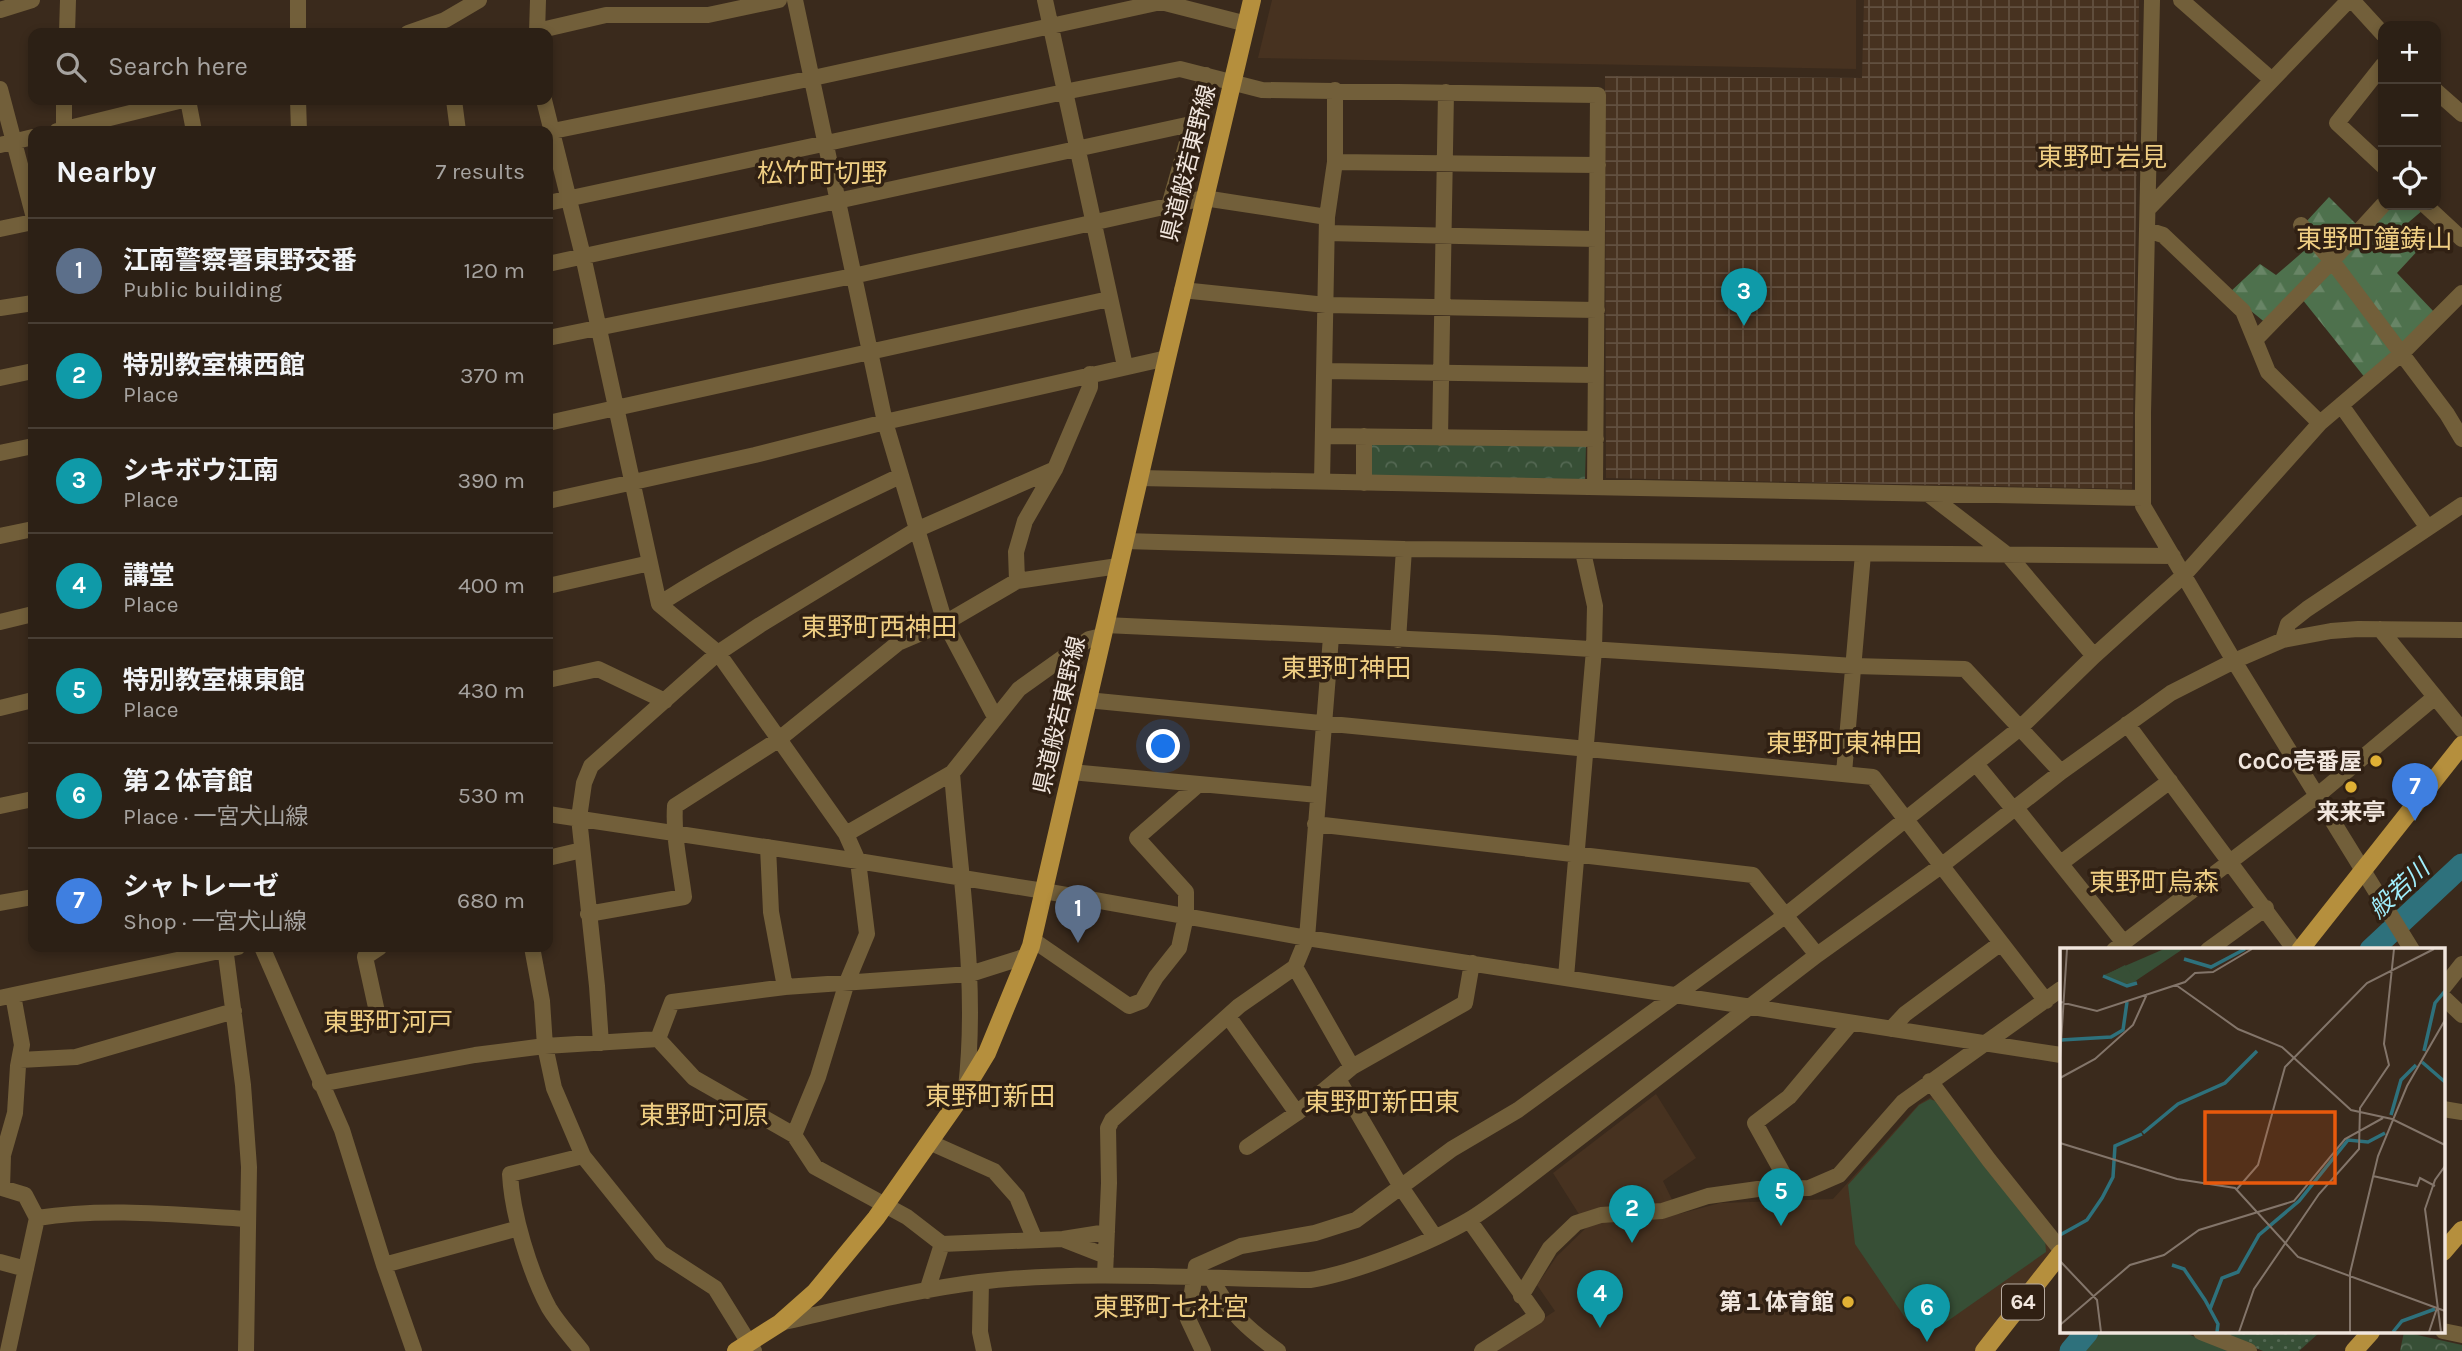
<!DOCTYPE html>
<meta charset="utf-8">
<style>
body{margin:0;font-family:Karla,"Noto Sans JP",sans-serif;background:#34281e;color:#f1f3f6}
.controls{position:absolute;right:21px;top:21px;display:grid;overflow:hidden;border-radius:14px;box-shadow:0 4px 10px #0003}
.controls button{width:63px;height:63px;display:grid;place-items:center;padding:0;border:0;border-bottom:2px solid #483e34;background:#2c2015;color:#f1f3f6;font:35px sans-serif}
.you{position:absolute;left:1164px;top:747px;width:24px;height:24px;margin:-18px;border:5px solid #fff;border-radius:50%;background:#1a73e8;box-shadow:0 0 0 10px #1a73e833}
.badge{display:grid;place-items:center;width:46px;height:46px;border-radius:50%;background:#e0b034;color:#fff;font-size:23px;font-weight:700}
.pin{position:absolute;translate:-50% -58px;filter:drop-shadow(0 2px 4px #0008)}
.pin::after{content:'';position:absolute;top:37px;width:24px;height:21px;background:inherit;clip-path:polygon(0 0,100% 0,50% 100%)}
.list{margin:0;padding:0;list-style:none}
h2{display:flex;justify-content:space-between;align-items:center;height:91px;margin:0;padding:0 28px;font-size:30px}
h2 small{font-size:23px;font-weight:400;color:#a6a3a0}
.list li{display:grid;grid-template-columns:46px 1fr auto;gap:21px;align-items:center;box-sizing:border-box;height:105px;padding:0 28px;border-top:2px solid #483e34}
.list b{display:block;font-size:26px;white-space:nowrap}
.list p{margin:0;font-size:23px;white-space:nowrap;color:#a6a3a0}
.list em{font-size:23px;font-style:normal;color:#a6a3a0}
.icon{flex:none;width:38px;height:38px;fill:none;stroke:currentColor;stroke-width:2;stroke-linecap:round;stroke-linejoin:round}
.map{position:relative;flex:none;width:2462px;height:1351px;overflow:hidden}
.search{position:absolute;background:#2c2015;box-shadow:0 4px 10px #0003;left:28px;top:28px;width:525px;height:77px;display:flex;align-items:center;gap:18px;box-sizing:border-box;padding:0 24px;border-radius:14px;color:#a6a3a0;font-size:26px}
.panel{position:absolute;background:#2c2015;box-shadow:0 4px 10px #0003;left:28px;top:126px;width:525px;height:826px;border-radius:14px}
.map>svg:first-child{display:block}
.built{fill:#473220}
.industrial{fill:url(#industrial-grid)}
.grass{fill:url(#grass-dots)}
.forest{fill:url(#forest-firs)}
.park{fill:url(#park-crowns)}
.pitch{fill:#374f36}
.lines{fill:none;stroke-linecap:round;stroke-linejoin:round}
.river{stroke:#2e717c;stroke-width:23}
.minor{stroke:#725f3a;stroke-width:16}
.major{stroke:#b58f3d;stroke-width:18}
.poi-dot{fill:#e0b034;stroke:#302013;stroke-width:2.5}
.labels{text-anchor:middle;stroke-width:7;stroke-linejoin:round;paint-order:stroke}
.shield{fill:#302013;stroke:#b7aba1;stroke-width:2}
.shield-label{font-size:21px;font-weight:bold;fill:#f1e6de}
.street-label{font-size:23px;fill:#f1e6de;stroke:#302013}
.poi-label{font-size:23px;font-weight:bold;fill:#f1e6de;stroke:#302013;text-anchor:end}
.water-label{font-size:24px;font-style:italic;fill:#a0eefc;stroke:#302013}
.quarter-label{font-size:26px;fill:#efce83;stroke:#302013}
.inset-river{fill:none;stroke:#2e717c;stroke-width:3.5}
.inset-road{fill:none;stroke:#83756a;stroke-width:2}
.view{fill:#e8590c;fill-opacity:0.15;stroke:#e8590c;stroke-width:3.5}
.inset-edge{fill:none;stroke:#f1e6de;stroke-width:3.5}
</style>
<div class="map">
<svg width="2462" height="1351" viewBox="0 0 2462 1351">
<defs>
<pattern id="industrial-grid" width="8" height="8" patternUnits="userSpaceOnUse" patternTransform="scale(1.75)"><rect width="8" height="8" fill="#473220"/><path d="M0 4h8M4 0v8" fill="none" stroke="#625040"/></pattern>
<pattern id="grass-dots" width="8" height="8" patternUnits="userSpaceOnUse" patternTransform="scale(1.75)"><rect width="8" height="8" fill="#374f36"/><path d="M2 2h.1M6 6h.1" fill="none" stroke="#546853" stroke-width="1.8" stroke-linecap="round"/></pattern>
<pattern id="forest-firs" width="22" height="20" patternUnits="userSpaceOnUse" patternTransform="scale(1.75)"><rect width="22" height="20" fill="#4e714d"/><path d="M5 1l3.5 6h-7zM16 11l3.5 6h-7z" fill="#688566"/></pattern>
<pattern id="park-crowns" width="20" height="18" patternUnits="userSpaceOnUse" patternTransform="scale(1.75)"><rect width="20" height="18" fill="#374f36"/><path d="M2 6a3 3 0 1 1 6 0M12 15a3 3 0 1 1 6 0" fill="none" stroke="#546853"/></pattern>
</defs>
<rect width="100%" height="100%" fill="#3a2a1c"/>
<!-- built -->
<path class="built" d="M 1272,0 L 1856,0 L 1856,69 L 1258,58 Z
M 1656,1094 L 1696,1158 L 1663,1181 L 1679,1214 L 1720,1203 L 1833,1199 L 1919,1104 L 1931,1097 L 1936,1099 L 2055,1254 L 1983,1351 L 1492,1351 L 1555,1311 L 1537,1285 L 1557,1256 L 1587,1227 L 1553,1173 Z"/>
<!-- industrial -->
<path class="industrial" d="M 1864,0 L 2139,0 L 2132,489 L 1606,478 L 1605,76 L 1862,78 Z"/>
<!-- grass -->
<path class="grass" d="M 2217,1332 L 2320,1332 L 2299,1351 L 2263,1351 Z"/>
<!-- forest -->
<path class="forest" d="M 2329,197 L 2359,227 L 2332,256 L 2305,223 Z
M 2388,205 L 2418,205 L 2423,210 L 2403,227 L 2421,247 L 2397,273 L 2435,313 L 2400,347 L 2336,261 Z
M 2312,244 L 2328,262 L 2267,324 L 2229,293 L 2260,264 L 2276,275 Z
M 2330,267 L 2393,352 L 2366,379 L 2302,299 Z"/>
<!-- park -->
<path class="park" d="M 1369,444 L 1586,445 L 1585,479 L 1369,478 Z
M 2404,1332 L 2462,1345 L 2462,1351 L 2400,1351 Z"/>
<!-- pitch -->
<path class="pitch" d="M 1930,1099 L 1935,1101 L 2045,1238 L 2046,1252 L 1942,1325 L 1906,1319 L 1855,1244 L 1848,1185 L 1919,1105 Z
M 2101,1332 L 2182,1332 L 2233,1351 L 2085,1351 Z"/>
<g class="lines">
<!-- river -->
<path class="river" d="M 2371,950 L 2462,865
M 2071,1351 L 2087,1332"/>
<!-- minor -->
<path class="minor" d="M 795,0 L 885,422 L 945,623 L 995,717
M 1045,0 L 1125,366
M 2152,0 L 2143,413 L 2143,506 L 2234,661 L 2412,950
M 2181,0 L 2272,80
M 2352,0 L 2383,34
M 0,10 L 32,0
M 537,31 L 606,15 L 708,15 L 779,0
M 67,33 L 68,0
M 298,33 L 298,0
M 408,33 L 445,20 L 479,0
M 537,33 L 538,0
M 2383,65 L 2337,123 L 2383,166
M 0,89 L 33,214
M 2436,91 L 2462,114
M 188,100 L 194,131
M 298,100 L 299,131
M 454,100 L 458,131
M 544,100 L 583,256 L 659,604 L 718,653 L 846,834 L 858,861 L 867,934 L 847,982 L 818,1077 L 794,1135
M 64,130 L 64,100
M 57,131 L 183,100
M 548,132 L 813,78 L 1161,2 L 1247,24
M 0,145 L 33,137
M 1335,162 L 1598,165
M 548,203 L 1064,92 L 1180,69 L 1262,90 L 1598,95 L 1595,487
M 2425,205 L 2462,239
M 1169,206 L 1206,75
M 2149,208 L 2349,0
M 2301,225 L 2332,261 L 2447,414 L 2462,439
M 0,229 L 33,222
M 2147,230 L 2163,235 L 2243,311 L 2268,372 L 2320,423
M 1327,233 L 1597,239
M 548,264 L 1191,124
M 1182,290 L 1326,305 L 1597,310
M 0,308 L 33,303
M 548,338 L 853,276 L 1204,198 L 1327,217
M 2255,340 L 2329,264 L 2383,205
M 1325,371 L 1596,375
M 0,378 L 33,371
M 2341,405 L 2428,528
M 548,423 L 1109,299
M 1324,436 L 1596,439
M 1364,436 L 1364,483
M 1440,438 L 1446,92
M 0,453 L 33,446
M 1139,478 L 2143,498
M 1322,482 L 1327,217 L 1335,162 L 1335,90
M 1928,494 L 2009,556 L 2094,656
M 548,501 L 755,455 L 885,422 L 1167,358
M 0,536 L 33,529
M 1124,541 L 1404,549 L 2173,556
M 1017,581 L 1016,552 L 1025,521 L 1055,469 L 1090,387 L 1090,374
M 548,586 L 650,563
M 659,604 C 736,555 818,515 900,476
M 0,622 L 33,614
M 1105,625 L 1495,643 L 1854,666 L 1965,669 L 2061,772
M 2380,629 L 2462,730
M 1398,640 L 1404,549
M 2283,640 L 2288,624 L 2307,609 L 2462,505
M 548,680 L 598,669 L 665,701
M 1087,700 L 1873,777 L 2046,1001
M 0,708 L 33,700
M 2127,724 L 2295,950
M 1976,764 L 2014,810
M 1071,772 L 1318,795
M 952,773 C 960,878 978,982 966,1088
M 1844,773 L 1863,554
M 0,806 L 33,799
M 2016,808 L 2124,943
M 548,814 L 858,861 L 1044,891 L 1307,938 L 2061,1055
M 1315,824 L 1753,875 L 1817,955
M 846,834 L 952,773 L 1019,689 L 1089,639 L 1102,636
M 768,847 L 771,912 L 785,987
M 548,858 L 582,850
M 2061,863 L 2170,781
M 0,903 L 33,897
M 588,914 L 684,897 C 680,866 673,836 675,806 L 778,740 L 898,643 L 945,623 L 1017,581 L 1118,566
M 1033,940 L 1129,1006 L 1142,1001 L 1156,977 L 1179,948 L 1186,916 L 1186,892 L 1137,838 L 1199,784
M 225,947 L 243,1085 L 249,1167 L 246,1351
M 262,947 L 342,1130 L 384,1265 L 414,1351
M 532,947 L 542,1001 L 545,1046 L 554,1088 L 583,1156 L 661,1253 L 715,1288 L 754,1351
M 2114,950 L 2318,795 L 2435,697
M 2208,950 L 2266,908
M 1295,967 L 1352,1067
M 1566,977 L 1594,650 L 1595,606 L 1583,552
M 2443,988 L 2462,964
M 2443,997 L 2462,1015
M 0,998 L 238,947
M 1228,1016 L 1297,1113 L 1352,1067 L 1465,1003 L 1472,963
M 379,1021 L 365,957 L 380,947
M 1891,1029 L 1905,1014 L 2001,943
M 658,1039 L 672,1002 L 785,987 L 970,974 L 1027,956
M 601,1043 L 597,986 L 579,818 L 584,783 L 591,766 L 718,653 L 760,625 L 916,530 L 1055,469
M 20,1060 L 76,1057 L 234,1011
M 1338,1079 L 1401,1187 L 1435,1237
M 1930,1081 L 1989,1160 L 2061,1250
M 320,1084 L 475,1055 L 545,1046 L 658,1039 L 694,1078 L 794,1135 L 815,1167 L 907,1217 L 942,1244 L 927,1291
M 2443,1109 L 2462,1112
M 929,1142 L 994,1171 L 1017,1197 L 1035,1240
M 1247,1147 L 1297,1113
M 1791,1188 L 1755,1123 L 1789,1097 L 1851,1023
M 37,1218 C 106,1207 178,1215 248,1219
M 1469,1220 L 1537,1316 L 1482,1351
M 1065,1240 L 1106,1256
M 942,1244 L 1063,1239 L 1107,1232
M 0,1262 L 26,1269
M 384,1265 L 519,1228
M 1105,1275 L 1109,1183 L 1108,1128 L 1112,1120 L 1239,1006 L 1295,967 L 1307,938 L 1331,637
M 1212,1279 C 1228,1312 1249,1330 1278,1351
M 981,1282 L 980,1332 L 984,1351
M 1521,1296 L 1550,1248 L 1576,1223 L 1601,1215 L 1662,1211 L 1708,1196 L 1758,1189 L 1809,1188 L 1839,1175 L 1903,1102 L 2061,989
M 780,1323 C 846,1308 912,1290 979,1282 C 1089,1269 1201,1279 1310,1280 C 1355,1273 1430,1243 1469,1220 C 1486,1210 1502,1197 1518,1185 L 1817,955 L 1941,866 L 2061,772 L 2171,693 L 2234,661 L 2283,640 L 2331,631 L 2358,629 L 2462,630
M 2443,1331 L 2462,1335
M 2201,1332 L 2249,1351
M 8,1351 L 37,1218 L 25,1195 L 2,1188 L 3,1155 L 15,1113 L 18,1066 L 22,1045 L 13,995
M 582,1351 C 571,1337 558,1323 549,1308 C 530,1273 512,1214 510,1174 L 583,1156
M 1203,1351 L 1188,1319 L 1196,1266 L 1241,1246 L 1315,1233 L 1356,1220 L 1452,1149 L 1518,1110 L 1786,915 L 2020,728 L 2094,656 L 2184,575 L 2320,423 L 2401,354 L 2462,293"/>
<!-- major -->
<path class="major" d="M 2300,950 L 2462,745
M 2443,1252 L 2462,1230
M 736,1351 L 780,1323 L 815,1292 L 876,1218 L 956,1104 L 987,1053 L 1031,946 L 1167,358 L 1252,0
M 1984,1351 L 2061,1253
M 2354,1351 L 2371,1332"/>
</g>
<!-- markers -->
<g class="poi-dot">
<circle cx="2376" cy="761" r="7"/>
<circle cx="2351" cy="787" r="7"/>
<circle cx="1848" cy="1302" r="7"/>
</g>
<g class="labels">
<!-- shield labels -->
<rect class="shield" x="2002" y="1284.5" width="42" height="35" rx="5"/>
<g class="shield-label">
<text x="2023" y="1309">64</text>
</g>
<!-- street labels -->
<g class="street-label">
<text transform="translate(1188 163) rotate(-76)" y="8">県道般若東野線</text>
<text transform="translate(1059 715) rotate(-77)" y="8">県道般若東野線</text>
</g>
<!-- poi labels -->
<g class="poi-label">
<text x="2362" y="769">CoCo壱番屋</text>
<text x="2351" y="820" text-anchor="middle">来来亭</text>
<text x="1834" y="1310">第１体育館</text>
</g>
<!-- water labels -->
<g class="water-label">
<text transform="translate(2399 889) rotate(-43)" y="8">般若川</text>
</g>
<!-- quarter labels -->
<g class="quarter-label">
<text x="2102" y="166">東野町岩見</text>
<text x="822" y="182">松竹町切野</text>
<text x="2374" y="248">東野町鐘鋳山</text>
<text x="879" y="636">東野町西神田</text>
<text x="1346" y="677">東野町神田</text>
<text x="1844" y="752">東野町東神田</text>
<text x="2154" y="891">東野町烏森</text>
<text x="388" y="1031">東野町河戸</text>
<text x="990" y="1105">東野町新田</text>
<text x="1382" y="1111">東野町新田東</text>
<text x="704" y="1124">東野町河原</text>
<text x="1171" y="1316">東野町七社宮</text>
</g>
</g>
<!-- overview -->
<g transform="translate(2060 948)">
<rect width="385" height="385" fill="#3a2a1c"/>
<path d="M 104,1 L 123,1 L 68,38 L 44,27 Z" fill="#374f36"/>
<path d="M 65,17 L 76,33 L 68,36 L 46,27 Z" fill="#374f36"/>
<path class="inset-river" d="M 124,11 L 151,19 L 185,1M 43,28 L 67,38 L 77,35M 1,92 L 51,89 L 63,82 L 67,54M 364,103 L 375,55 L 385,43M 362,114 L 385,134M 331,167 L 341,132 L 356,117M 83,185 L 118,156 L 165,135 L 197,103M 0,287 L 27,272 L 42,250 L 53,229 L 55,198 L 82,186M 112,317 L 124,321 L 145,352 L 158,376 L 157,384M 150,361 L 162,330 L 178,324 L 199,287 L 239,253 L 288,192 L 308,194 L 325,185M 333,384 L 342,373 L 375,361"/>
<path class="inset-road" d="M 116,37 L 178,81 L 222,99 L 291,162 L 332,171 L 385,197M 0,54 L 37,63 L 125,34 L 135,25 L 153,24 L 192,1M 0,110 L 7,1M 0,130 L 35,111 L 73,77 L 87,46M 0,195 L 117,231 L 175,240 L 238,309 L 385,363M 313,228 L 357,238 L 360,230 L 375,238M 177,241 L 198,217 L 225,119 L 307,35 L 374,1M 0,313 L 37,352 L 41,384M 0,377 L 70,317 L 104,307 L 139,282 L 234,253 L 285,191 L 323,170M 179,384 L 194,341 L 259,246 L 299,201 L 300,160 L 329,117 L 324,96 L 334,1M 290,384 L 290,325 L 318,208 L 347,138 L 385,72M 369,384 L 377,360M 381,384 L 365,261 L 375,232 L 385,218"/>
<path class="view" d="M 145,164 L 275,164 L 275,235 L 145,235 Z"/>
<rect width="385" height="385" class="inset-edge"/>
</g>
</svg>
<div class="controls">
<button>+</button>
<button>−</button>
<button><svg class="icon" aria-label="locate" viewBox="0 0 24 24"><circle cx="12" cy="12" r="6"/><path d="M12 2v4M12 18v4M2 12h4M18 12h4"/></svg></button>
</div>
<div class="you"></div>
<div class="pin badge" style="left:1078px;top:943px;background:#5c6f8a">1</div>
<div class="pin badge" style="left:1632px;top:1243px;background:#0f9aa8">2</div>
<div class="pin badge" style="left:1744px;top:326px;background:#0f9aa8">3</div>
<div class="pin badge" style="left:1600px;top:1328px;background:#0f9aa8">4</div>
<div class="pin badge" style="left:1781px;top:1226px;background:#0f9aa8">5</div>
<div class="pin badge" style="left:1927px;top:1342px;background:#0f9aa8">6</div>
<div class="pin badge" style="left:2415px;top:821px;background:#3f7fe0">7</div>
<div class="search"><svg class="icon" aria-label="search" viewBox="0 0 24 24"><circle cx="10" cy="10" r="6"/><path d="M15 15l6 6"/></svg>Search here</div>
<section class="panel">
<h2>Nearby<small>7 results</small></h2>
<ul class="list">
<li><span class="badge" style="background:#5c6f8a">1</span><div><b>江南警察署東野交番</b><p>Public building</p></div><em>120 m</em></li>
<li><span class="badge" style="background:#0f9aa8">2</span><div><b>特別教室棟西館</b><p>Place</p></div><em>370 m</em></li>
<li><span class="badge" style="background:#0f9aa8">3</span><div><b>シキボウ江南</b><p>Place</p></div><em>390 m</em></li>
<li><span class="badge" style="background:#0f9aa8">4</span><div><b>講堂</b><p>Place</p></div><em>400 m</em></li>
<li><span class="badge" style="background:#0f9aa8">5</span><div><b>特別教室棟東館</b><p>Place</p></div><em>430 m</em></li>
<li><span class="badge" style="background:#0f9aa8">6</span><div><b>第２体育館</b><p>Place · 一宮犬山線</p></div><em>530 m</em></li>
<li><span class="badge" style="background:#3f7fe0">7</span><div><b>シャトレーゼ</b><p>Shop · 一宮犬山線</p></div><em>680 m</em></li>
</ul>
</section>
</div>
